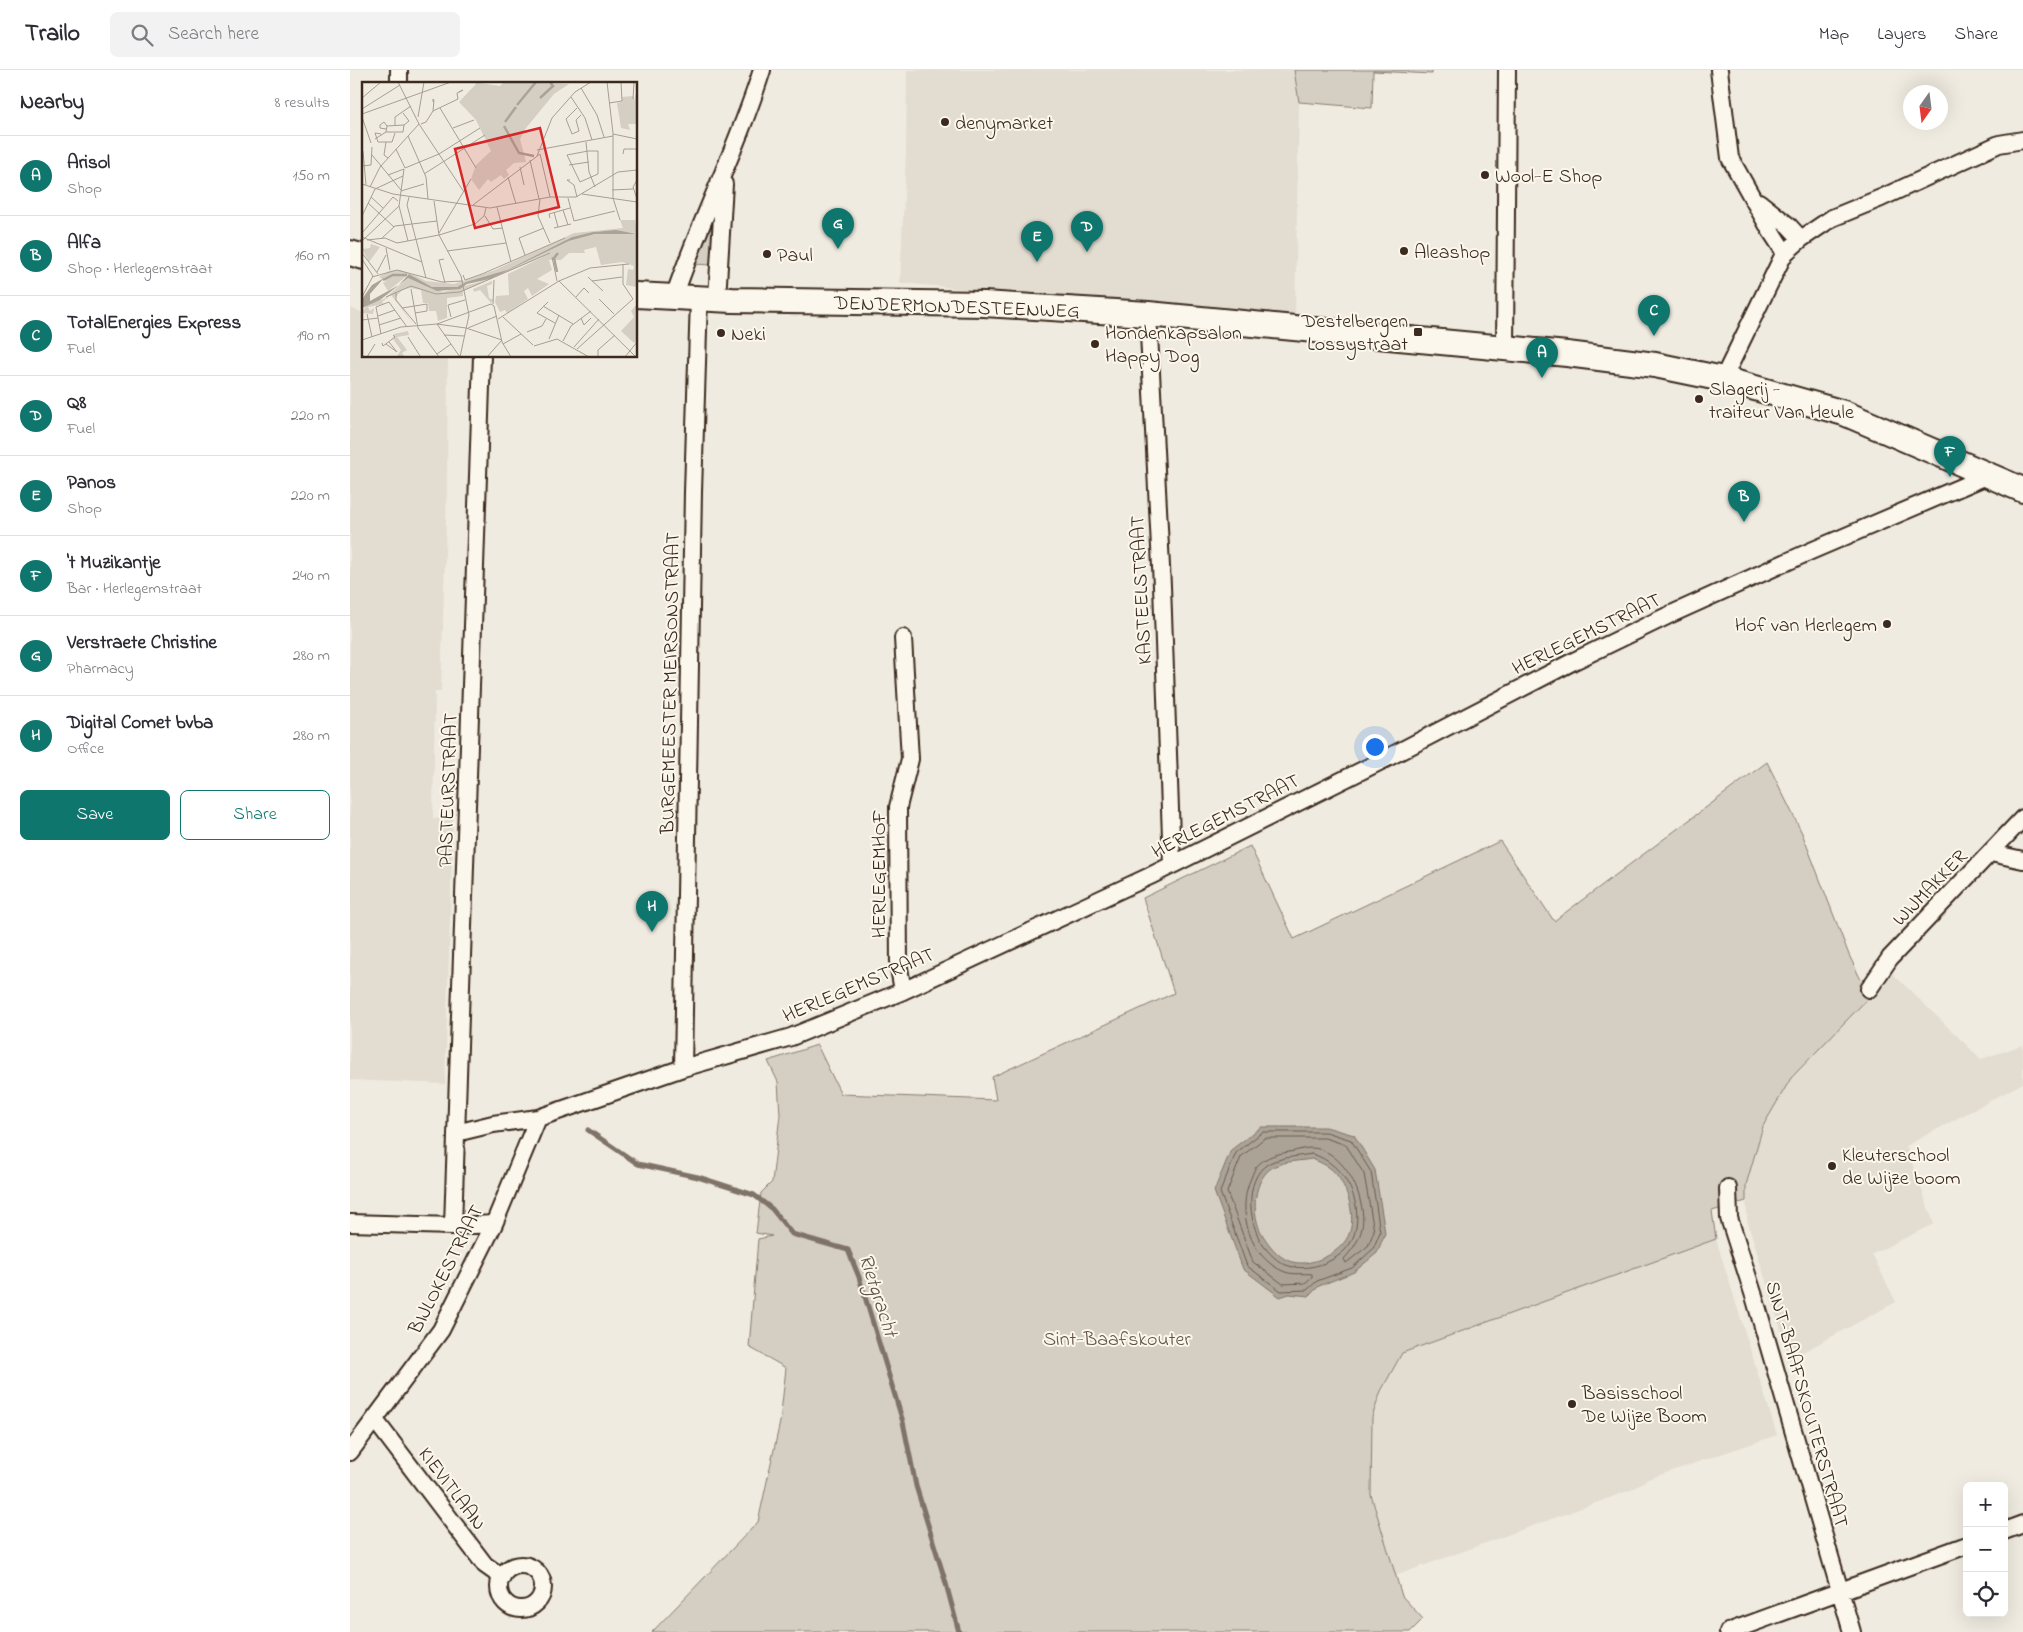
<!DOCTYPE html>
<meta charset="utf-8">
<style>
body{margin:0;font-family:"Indie Flower",sans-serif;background:#f2f2f3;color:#2b2b33}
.controls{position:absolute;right:15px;bottom:15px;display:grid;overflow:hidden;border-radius:8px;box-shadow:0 5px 20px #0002}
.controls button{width:45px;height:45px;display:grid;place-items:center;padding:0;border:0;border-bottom:1px solid #e1e1e2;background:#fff;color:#2b2b33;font:25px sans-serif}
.compass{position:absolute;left:1553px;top:15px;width:45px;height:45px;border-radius:50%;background:#fff;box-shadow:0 5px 20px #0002;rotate:194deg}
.you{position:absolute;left:1024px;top:676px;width:18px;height:18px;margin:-12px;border:4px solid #fff;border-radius:50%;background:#1a73e8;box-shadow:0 0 0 8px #1a73e833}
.badge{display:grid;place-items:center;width:32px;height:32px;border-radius:50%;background:#0f766e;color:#fff;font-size:16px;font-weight:700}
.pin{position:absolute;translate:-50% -41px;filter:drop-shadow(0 1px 2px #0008)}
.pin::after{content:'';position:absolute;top:26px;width:18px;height:15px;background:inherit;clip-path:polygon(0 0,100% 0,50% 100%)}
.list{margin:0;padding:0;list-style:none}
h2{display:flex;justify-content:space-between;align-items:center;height:65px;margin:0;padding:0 20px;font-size:21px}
h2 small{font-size:16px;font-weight:400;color:#7c7c81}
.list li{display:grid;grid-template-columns:32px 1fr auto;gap:15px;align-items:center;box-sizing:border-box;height:80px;padding:0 20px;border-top:1px solid #e1e1e2}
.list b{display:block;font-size:19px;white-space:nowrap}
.list p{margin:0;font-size:16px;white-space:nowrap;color:#7c7c81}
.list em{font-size:16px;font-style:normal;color:#7c7c81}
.actions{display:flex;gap:10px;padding:15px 20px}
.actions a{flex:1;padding:11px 0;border:1px solid #0f766e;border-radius:8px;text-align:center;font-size:18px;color:#0f766e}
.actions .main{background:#0f766e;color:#fff}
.icon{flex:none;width:28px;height:28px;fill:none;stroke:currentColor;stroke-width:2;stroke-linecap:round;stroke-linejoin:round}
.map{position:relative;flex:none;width:1673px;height:1562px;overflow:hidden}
header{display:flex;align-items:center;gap:30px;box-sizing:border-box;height:70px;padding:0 25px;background:#fff;border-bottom:1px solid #e1e1e2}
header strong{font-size:24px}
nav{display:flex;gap:28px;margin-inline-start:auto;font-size:18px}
.search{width:350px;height:45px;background:#f2f2f3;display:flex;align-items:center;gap:12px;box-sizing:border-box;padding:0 18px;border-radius:8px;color:#7c7c81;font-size:19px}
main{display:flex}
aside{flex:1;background:#fff}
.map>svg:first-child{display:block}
.built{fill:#e2dcd1}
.green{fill:#d5cec3;stroke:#887c70}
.water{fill:#aca397;stroke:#7f7367;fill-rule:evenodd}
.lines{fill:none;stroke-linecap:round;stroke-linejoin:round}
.shore{stroke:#685a4e;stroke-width:1}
.stream{stroke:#7f7367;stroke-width:5}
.street-casing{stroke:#3b2a1e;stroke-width:20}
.secondary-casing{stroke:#3b2a1e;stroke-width:28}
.street{stroke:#fbf7ec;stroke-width:16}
.secondary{stroke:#fbf7ec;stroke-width:24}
.poi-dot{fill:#3b2a1e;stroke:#fbf7ec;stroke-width:2}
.labels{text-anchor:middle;stroke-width:4;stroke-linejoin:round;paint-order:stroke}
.poi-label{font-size:20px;fill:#3b2a1e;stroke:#fbf7ec;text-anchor:start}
.street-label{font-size:20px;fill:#3b2a1e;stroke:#fbf7ec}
.park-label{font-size:20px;fill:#625347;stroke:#fbf7ec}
.water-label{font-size:21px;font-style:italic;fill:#635448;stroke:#fbf7ec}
.inset-river{fill:none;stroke:#aca397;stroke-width:2.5}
.inset-road{fill:none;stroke:#a89e92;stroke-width:1}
.view{fill:#d62828;fill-opacity:0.15;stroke:#d62828;stroke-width:2.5}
.inset-edge{fill:none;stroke:#3b2a1e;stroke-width:2.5}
</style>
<header>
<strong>Trailo</strong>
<div class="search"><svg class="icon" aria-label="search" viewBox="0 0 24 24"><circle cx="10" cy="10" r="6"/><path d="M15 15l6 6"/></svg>Search here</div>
<nav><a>Map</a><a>Layers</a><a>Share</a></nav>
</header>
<main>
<aside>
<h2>Nearby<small>8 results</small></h2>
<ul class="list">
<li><span class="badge">A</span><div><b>Arisol</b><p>Shop</p></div><em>150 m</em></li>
<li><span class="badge">B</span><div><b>Alfa</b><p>Shop · Herlegemstraat</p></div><em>160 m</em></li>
<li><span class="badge">C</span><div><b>TotalEnergies Express</b><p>Fuel</p></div><em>190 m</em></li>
<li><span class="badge">D</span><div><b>Q8</b><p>Fuel</p></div><em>220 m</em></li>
<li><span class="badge">E</span><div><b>Panos</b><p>Shop</p></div><em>220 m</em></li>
<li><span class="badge">F</span><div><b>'t Muzikantje</b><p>Bar · Herlegemstraat</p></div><em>240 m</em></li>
<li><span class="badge">G</span><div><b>Verstraete Christine</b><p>Pharmacy</p></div><em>280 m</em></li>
<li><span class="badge">H</span><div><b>Digital Comet bvba</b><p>Office</p></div><em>280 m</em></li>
</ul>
<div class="actions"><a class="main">Save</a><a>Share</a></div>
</aside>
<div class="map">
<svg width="1673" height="1562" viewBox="0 0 1673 1562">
<rect width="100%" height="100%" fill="#f0ebe0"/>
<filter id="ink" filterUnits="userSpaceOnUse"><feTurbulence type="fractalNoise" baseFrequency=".02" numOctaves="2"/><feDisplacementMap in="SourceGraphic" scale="10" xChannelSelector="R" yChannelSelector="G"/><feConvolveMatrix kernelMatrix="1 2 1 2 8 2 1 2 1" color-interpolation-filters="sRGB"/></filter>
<g filter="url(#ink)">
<!-- built -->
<path class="built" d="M 557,0 L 944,0 L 949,32 L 945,249 L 550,213 L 556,83 Z
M 0,238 L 14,243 L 14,286 L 98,286 L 97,418 L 91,622 L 85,622 L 83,748 L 103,749 L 95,1014 L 0,1010 Z
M 1542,903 L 1631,989 L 1673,975 L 1673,1013 L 1556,1076 L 1584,1154 L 1522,1184 L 1546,1232 L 1440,1289 L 1397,1150 L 1396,1115 L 1413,1056 L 1441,1008 Z
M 1366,1169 L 1427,1365 L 1298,1409 L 1281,1420 L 1045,1506 L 1021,1425 L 1022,1347 L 1031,1321 L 1052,1283 Z"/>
<!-- green -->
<path class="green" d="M 944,0 L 1082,0 L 1082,4 L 1023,1 L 1022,38 L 949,32 Z
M 358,159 L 366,161 L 362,195 L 342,194 Z
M 1417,692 L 1452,763 L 1499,885 L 1510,908 L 1524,922 L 1441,1008 L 1413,1056 L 1396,1115 L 1396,1131 L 1362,1141 L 1366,1169 L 1052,1283 L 1031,1321 L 1022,1347 L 1021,1425 L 1052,1526 L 1073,1549 L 1060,1562 L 302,1562 L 408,1452 L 430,1352 L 436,1298 L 399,1277 L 408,1169 L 422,1166 L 406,1163 L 411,1123 L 422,1112 L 430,1045 L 428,1012 L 418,991 L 467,975 L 491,1024 L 646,1030 L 642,1007 L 824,923 L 793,828 L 900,776 L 944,869 L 1150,771 L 1204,851 Z"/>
<!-- water -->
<path class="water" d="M 911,1057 L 976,1057 L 1004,1065 L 1025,1100 L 1035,1163 L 1027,1183 L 1004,1202 L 969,1216 L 959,1226 L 939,1224 L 930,1227 L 893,1199 L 864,1121 L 881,1080 ZM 962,1089 C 972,1093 981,1097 987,1105 C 999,1121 1008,1152 996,1170 C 985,1186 958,1198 939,1191 C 927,1186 919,1175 912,1164 C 901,1146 902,1107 925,1096 C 935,1091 951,1091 962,1089 Z"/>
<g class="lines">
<!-- shore -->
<path class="shore" d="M 913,1062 L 976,1062 L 1001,1070 L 1021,1102 L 1030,1162 L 1023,1179 L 1002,1198 L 967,1211 L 957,1220 L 931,1221 L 897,1196 L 870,1122 L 886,1083 Z
M 915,1068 L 975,1068 L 996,1075 L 1014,1104 L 1024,1161 L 1018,1176 L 996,1193 L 994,1189 C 1014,1167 1017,1151 1008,1123 C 1002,1104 984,1078 961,1078 C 954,1078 946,1081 939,1082 C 927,1084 917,1086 908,1095 C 904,1098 903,1104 901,1108 C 886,1141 899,1188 935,1202 C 944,1205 954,1203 962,1204 L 962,1207 L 955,1213 L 933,1214 L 903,1192 L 877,1122 L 891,1087 Z
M 962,1084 C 996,1093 1017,1138 1002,1170 C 992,1191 960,1202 939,1196 C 928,1193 919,1183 913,1175 C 897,1152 893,1102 924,1091 C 936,1087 950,1086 962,1084 Z"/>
<!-- stream -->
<path class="stream" d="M 238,1060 L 288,1094 L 348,1107 L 404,1125 L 422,1139 L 442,1164 L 498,1180 L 509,1207 L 553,1352 L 566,1416 L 595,1510 L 609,1562"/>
<defs>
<path id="street" d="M 1369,0 L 1380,88 L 1422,163 L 1435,183
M 49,14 L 49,0
M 1409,132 L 1439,156 L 1451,169
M 324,227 C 350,150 388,77 412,0
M 367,229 L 374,114
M 798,244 L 812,516 L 822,795
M 1155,279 L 1157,0
M 1373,309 L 1431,190 L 1435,183 L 1451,169 L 1482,148 L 1531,128 L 1649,74 L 1673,70
M 1641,783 L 1673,790
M 1519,919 L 1540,888 L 1673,748
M 553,921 L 549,898 L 548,737 L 560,689 L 553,568
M 333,998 L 343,422 L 349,228
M 106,1063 L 143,1054 L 188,1048 L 333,998 L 441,967 L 553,921 L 800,806 L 1037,688 L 1222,592 L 1317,546 L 1461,481 L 1639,405
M 1378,1118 L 1379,1148 L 1404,1226 L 1502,1562
M 0,1153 L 103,1156 L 144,1154
M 103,1156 L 132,286
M 25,1350 L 135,1495 L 152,1507
M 0,1382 L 91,1260 L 144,1154 L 188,1048
M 1654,1461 L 1673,1454
M149 1517a22 22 0 1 1 44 0a22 22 0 1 1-44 0Z
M 1378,1562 L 1617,1475"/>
<path id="secondary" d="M 0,183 L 14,187
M 286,225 L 382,230 L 634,234 L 798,244 L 1217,284 L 1305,295 L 1373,309 L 1494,343 L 1673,420"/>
</defs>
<!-- street casing -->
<use href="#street" class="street-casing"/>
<!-- secondary casing -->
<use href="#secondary" class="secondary-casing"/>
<!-- street -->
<use href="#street" class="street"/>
<!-- secondary -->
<use href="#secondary" class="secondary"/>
</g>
</g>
<!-- markers -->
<g class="poi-dot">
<circle cx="595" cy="52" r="5"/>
<circle cx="1135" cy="105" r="5"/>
<circle cx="1054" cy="181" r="5"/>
<circle cx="417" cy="184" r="5"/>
<rect x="1063" y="257" width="10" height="10" rx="2.5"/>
<circle cx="371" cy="263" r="5"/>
<circle cx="745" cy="274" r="5"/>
<circle cx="1349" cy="329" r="5"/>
<circle cx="1537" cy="554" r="5"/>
<circle cx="1482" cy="1096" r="5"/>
<circle cx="1222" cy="1334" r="5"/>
</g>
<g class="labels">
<!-- poi labels -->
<g class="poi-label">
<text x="605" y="59">denymarket</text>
<text x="1145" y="112">Wool-E Shop</text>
<text x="1064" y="188">Aleashop</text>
<text x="427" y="191">Paul</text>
<text x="1058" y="257" text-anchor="end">Destelbergen<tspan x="1058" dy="23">Lossystraat</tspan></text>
<text x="755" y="269">Hondenkapsalon<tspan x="755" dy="23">Happy Dog</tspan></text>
<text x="381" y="270">Neki</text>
<text x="1359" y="325">Slagerij -<tspan x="1359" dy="23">traiteur Van Heule</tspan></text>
<text x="1527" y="561" text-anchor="end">Hof van Herlegem</text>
<text x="1492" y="1091">Kleuterschool<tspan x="1492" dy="23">de Wijze boom</tspan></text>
<text x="1232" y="1329">Basisschool<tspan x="1232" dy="23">De Wijze Boom</tspan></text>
</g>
<!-- street labels -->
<g class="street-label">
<text transform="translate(607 236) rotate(2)" y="7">DENDERMONDESTEENWEG</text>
<text transform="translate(790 520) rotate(-93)" y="7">KASTEELSTRAAT</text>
<text transform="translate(1236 563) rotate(-26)" y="7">HERLEGEMSTRAAT</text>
<text transform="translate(319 613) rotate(-89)" y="7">BURGEMEESTER MEIRSONSTRAAT</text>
<text transform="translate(97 720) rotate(-88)" y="7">PASTEURSTRAAT</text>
<text transform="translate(875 745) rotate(-27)" y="7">HERLEGEMSTRAAT</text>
<text transform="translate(528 804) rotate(-90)" y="7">HERLEGEMHOF</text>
<text transform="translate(1579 817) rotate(-46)" y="7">WIJMAKKER</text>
<text transform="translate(508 914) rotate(-23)" y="7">HERLEGEMSTRAAT</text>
<text transform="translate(95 1199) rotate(-63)" y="7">BIJLOKESTRAAT</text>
<text transform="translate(1458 1334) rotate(74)" y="7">SINT-BAAFSKOUTERSTRAAT</text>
<text transform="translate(103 1418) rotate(53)" y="7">KIEVITLAAN</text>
</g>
<!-- park labels -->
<g class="park-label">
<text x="767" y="1275">Sint-Baafskouter</text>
</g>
<!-- water labels -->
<g class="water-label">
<text transform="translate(529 1225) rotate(72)" y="7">Rietgracht</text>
</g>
</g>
<!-- overview -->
<g transform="translate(12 12)">
<rect width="275" height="275" fill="#f0ebe0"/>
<path d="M 111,0 L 138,4 L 142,0 L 207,2 L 192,12 L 164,46 L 158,57 L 164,80 L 152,81 L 144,88 L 147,93 L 142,97 L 139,93 L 129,100 L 126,97 L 117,108 L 109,97 L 114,83 L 129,69 L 114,38 L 97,20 L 114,2 ZM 273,13 L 275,13 L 275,42 L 266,42 L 268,48 L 259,46 L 255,21 L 260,20 L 260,15 L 271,14 L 273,18 ZM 258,138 L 273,138 L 275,151 L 238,149 L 210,155 L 145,188 L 95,205 L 70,205 L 47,192 L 26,209 L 21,201 L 24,199 L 17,195 L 27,189 L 38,188 L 54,194 L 64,199 L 92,202 L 133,188 L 212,151 L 261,146 ZM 256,150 L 275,152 L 275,205 L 264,203 L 266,187 L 271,188 L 272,184 L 260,180 L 239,183 L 234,165 L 222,168 L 223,171 L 207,171 L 199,178 L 187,178 L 190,188 L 175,197 L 187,202 L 170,214 L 166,206 L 162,209 L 166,217 L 145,231 L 143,228 L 138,230 L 133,220 L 134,214 L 147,213 L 146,192 L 187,172 L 101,209 L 101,214 L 85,216 L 85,236 L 76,239 L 74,229 L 67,229 L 66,221 L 61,221 L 59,208 L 48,206 L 40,208 L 33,216 L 52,243 L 29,213 L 20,220 L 22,222 L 6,225 L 8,229 L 12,226 L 11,232 L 0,231 L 5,222 L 22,217 L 46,196 L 81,210 L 128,197 L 207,159 L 233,152 ZM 9,162 L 18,165 L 7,180 L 0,167 L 8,166 ZM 130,199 L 130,202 L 125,204 L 127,216 L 132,218 L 129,221 L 118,208 L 112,210 L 111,207 ZM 275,222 L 275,259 L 272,261 L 259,249 L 272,235 L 269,229 ZM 46,249 L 47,253 L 35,255 L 45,268 L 40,271 L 43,275 L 35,274 L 39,268 L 31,257 L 32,252 Z" fill="#d5cec3"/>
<path d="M 254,148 L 275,152 L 233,152 L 207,159 L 128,197 L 105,202 L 98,207 L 75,209 L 46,196 L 18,218 L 0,226 L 0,217 L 10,203 L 22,196 L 8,212 L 8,219 L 37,203 L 47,192 L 70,205 L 95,205 L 104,200 L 145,188 L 210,155 L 231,150 Z" fill="#aca397"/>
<path class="inset-river" d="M 178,16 L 191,4 L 188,0M 155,23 L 174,0M 143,40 L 154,25M 142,44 L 157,71 L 172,74M 195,190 L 192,176 L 196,171M 21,198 L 31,193 L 45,193"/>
<path class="inset-road" d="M 36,0 L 57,42 L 102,110M 245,0 L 251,51 L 251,116 L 258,138M 219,6 L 235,33 L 242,55M 209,15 L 223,36 L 230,58M 0,16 L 19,0M 271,17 L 272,0M 247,21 L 260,19 L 259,0M 78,26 L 114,86M 215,26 L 204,37 L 210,52 L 217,49 L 214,38 L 219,33M 0,27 L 38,3M 71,29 L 72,18 L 71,17 L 71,20M 0,32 L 89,0M 0,35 L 9,61M 56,35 L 62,0M 59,42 L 64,40 L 71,29 L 96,17 L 95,11 L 101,8 L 97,10M 33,43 L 33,35 L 49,24M 91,46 L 112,38M 24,47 L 18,46 L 18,43 L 22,40 L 25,44M 24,50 L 25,44 L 42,43M 19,52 L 13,51 L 16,60 L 30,60 L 33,51M 251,52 L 275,57M 46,54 L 64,95 L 66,117M 13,57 L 24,50 L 41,50 L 42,43 L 47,39 L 41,31M 24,60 L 22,73 L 26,76M 224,60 L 227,90 L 233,105M 34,67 L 43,86 L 77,72 L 118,46M 175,68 L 251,54M 1,69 L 4,103M 226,69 L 236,69 L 236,92 L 218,100 L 205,73 ZM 178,72 L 188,115M 261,72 L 262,67 L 275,67M 10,73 L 39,108M 175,74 L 190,36 L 213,10 L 229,0M 168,78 L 177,117M 207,83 L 227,80M 0,84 L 9,83 L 10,65M 158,85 L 162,103M 62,92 L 123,53M 26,93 L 42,87 L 37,124 L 46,159M 146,95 L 154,122M 208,98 L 205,98 L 212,103 L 215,115M 275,98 L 271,105 L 275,117M 0,102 L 31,112 L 128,126 L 188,115 L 214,115 L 256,90 L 275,88M 8,105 L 18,85 L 57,42M 250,108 L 271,107M 39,109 L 62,102M 220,112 L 275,120M 9,115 L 21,126M 47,115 L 45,123 L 64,196M 206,116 L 212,139 L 253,129M 178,117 L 176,134 L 188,161M 72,119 L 77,153 L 99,194 L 107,233 L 98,275M 6,121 L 32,145M 111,123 L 178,72M 135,125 L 149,180M 201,128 L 206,143M 192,130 L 196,145M 0,134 L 13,107 L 41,94M 123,134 L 131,147 L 141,146M 188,136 L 187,132 L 208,126M 192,146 L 209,142M 0,151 L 31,115 L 36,119M 77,151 L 109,97M 0,155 L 60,180M 20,156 L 33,144 L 75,139M 5,158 L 23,156 L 35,161 L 77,153 L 113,142 L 122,134 L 124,126M 0,159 L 37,124M 24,166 L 28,188M 85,169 L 144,161M 0,171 L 16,192M 163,173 L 157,156 L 182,146M 190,175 L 195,199M 0,177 L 11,194 L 0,215M 82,177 L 77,178 L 83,201M 15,190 L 24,173M 101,193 L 103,198 L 120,192 L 203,156M 10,195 L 35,188 L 80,200 L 101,199M 226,195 L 241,209M 197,199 L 274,275M 230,199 L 260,195M 49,207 L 56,246 L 77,275M 34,211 L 34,218 L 54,242M 24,215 L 49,204 L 74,212 L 98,210 L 188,171M 214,215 L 222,206 L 227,211M 237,217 L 252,232M 186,220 L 175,231 L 193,241M 131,222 L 132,198M 181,224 L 211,242M 40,226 L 65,222 L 65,229 L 53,231M 5,232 L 10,255M 16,234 L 33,228M 89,235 L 86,223 L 103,218M 141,235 L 171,263M 219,236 L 222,243 L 229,236M 136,237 L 197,199 L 228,186 L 267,182M 0,238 L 16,236M 75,242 L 104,246 L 140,258M 75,242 L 98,275M 17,243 L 39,236M 106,246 L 135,234M 165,250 L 180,244 L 184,237M 19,252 L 14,225 L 27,220 L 45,245M 82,253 L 103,254M 46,255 L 58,274M 187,257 L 197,233M 0,258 L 39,245 L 75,242 L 129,222 L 132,224 L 140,260 L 149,275M 201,259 L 209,244 L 229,229M 20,261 L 21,264 L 33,255 L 31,253M 24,262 L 35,270 L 27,260M 141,262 L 159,252M 172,264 L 195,257 L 227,275M 212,265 L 237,237M 215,267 L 271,217 L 261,202 L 261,182M 75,272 L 89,262M 5,275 L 13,262M 125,275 L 140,258M 236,275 L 236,268 L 253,253M 263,275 L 275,260"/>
<path class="view" d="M 178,46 L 197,125 L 113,146 L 93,67 Z"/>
<rect width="275" height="275" class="inset-edge"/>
</g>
</svg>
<div class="controls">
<button>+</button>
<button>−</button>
<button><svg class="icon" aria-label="locate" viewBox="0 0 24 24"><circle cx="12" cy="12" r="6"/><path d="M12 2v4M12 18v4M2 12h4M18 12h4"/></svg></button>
</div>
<svg class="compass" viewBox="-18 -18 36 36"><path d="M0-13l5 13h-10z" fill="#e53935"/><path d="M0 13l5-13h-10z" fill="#7c7c81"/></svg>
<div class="you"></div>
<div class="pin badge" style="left:1192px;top:308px">A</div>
<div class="pin badge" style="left:1394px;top:452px">B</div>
<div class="pin badge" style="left:1304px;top:266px">C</div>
<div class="pin badge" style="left:737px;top:182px">D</div>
<div class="pin badge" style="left:687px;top:192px">E</div>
<div class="pin badge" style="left:1600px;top:407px">F</div>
<div class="pin badge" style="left:488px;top:179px">G</div>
<div class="pin badge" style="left:302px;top:862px">H</div>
</div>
</main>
